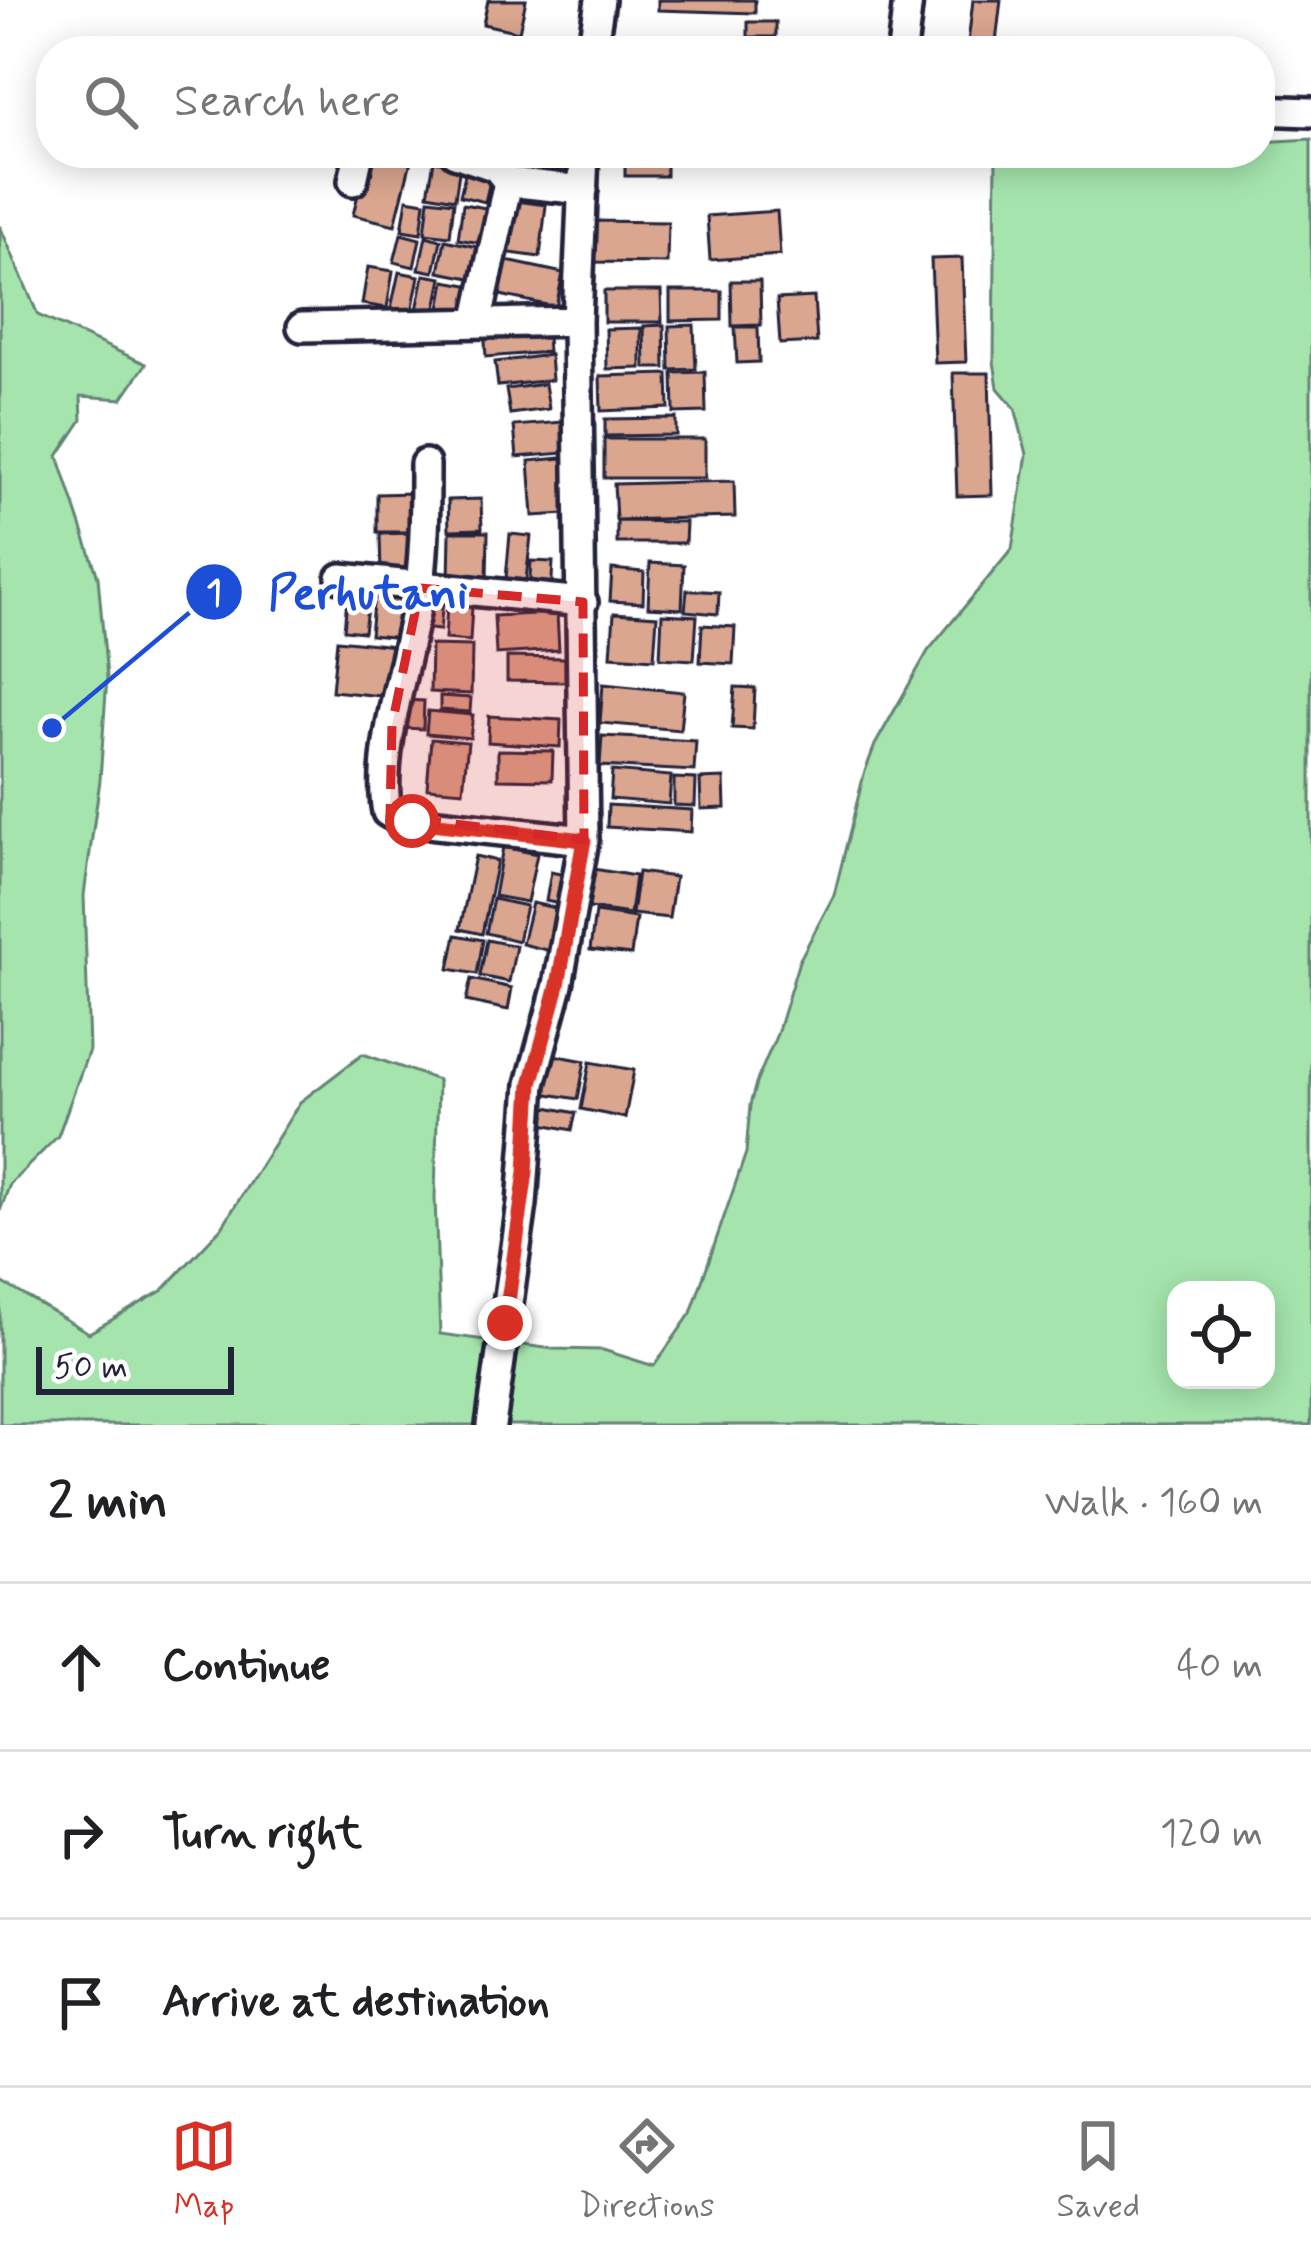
<!DOCTYPE html>
<meta charset="utf-8">
<style>
body{margin:0;font-family:Mynerve,sans-serif;background:#f2f2f2;color:#202124}
.controls{position:absolute;right:36px;bottom:36px;display:grid;overflow:hidden;border-radius:24px;box-shadow:0 6px 30px #0003}
.controls button{width:108px;height:108px;display:grid;place-items:center;padding:0;border:0;border-bottom:3px solid #e0e0e0;background:#fff;color:#202124;font:60px sans-serif}
.scale{position:absolute;left:36px;bottom:30px;width:198px;box-sizing:border-box;padding-left:12px;border:6px solid #22223b;border-top:0;font-size:33px;line-height:42px;white-space:nowrap;color:#22223b;-webkit-text-stroke:9px #fff;paint-order:stroke}
.stop{position:absolute;width:36px;height:36px;margin:-27px;border:9px solid #d93025;border-radius:50%;background:#fff}
.stop.end{background:#d93025;border-color:#fff;box-shadow:0 3px 12px #0008}
.list{margin:0;padding:0;list-style:none}
h2{display:flex;justify-content:space-between;align-items:center;height:156px;margin:0;padding:0 48px;font-size:51px}
h2 small{font-size:39px;font-weight:400;color:#757577}
.list li{display:grid;grid-template-columns:78px 1fr auto;gap:36px;align-items:center;box-sizing:border-box;height:168px;padding:0 48px;border-top:3px solid #e0e0e0}
.list b{display:block;font-size:45px;white-space:nowrap}
.list em{font-size:39px;font-style:normal;color:#757577}
.icon{flex:none;width:66px;height:66px;fill:none;stroke:currentColor;stroke-width:2;stroke-linecap:round;stroke-linejoin:round}
.map{position:relative;flex:none;width:1311px;height:1425px;overflow:hidden}
.search{position:absolute;background:#fff;box-shadow:0 6px 30px #0003;left:36px;right:36px;top:36px;height:132px;display:flex;align-items:center;gap:30px;box-sizing:border-box;padding:0 42px;border-radius:48px;color:#757577;font-size:45px}
.sheet{height:660px;background:#fff}
nav{display:flex;justify-content:space-around;align-items:center;box-sizing:border-box;height:168px;border-top:3px solid #e0e0e0;background:#fff;font-size:33px;color:#757577}
nav a{display:grid;justify-items:center;gap:6px}
nav .on{color:#d93025}
.map>svg:first-child{display:block}
.green{fill:#a5e5ad;stroke:#648474;stroke-width:3;fill-rule:evenodd}
.building{fill:#daa68f;stroke:#22223b;stroke-width:3}
.lines{fill:none;stroke-linecap:round;stroke-linejoin:round}
.minor-casing{stroke:#22223b;stroke-width:36}
.minor{stroke:#fff;stroke-width:27}
.route{stroke:#d93025;stroke-width:15}
.marked{fill:#d62828;fill-opacity:0.2;stroke:#d62828;stroke-width:9;stroke-dasharray:24 15;stroke-linejoin:round}
.leader{fill:none;stroke:#1d4ed8;stroke-width:4.5}
.callout-dot{fill:#1d4ed8;stroke:#fff;stroke-width:4.5}
.mark-label{font-size:36px;text-anchor:middle;font-weight:bold;fill:#fff}
.callout-label{font-size:48px;text-anchor:middle;font-weight:bold;fill:#1d4ed8;stroke:#fff;stroke-width:9;stroke-linejoin:round;paint-order:stroke}
</style>
<div class="map">
<svg width="1311" height="1425" viewBox="0 0 1311 1425">
<rect width="100%" height="100%" fill="#fff"/>
<filter id="ink" filterUnits="userSpaceOnUse"><feTurbulence type="fractalNoise" baseFrequency=".00833" numOctaves="2"/><feDisplacementMap in="SourceGraphic" scale="24" xChannelSelector="R" yChannelSelector="G"/><feConvolveMatrix kernelMatrix="1 2 1 2 8 2 1 2 1" color-interpolation-filters="sRGB"/></filter>
<g filter="url(#ink)">
<!-- green -->
<path class="green" d="M 1311,139 L 1311,1425 L 0,1425 L 0,1281 L 89,1333 L 163,1290 L 222,1227 L 300,1102 L 363,1054 L 438,1080 L 435,1198 L 440,1334 L 553,1349 L 603,1350 L 654,1366 L 691,1313 L 746,1153 L 750,1105 L 756,1083 L 777,1034 L 799,961 L 834,895 L 864,774 L 875,745 L 928,651 L 1012,549 L 1027,454 L 1015,408 L 998,388 L 994,361 L 996,153 L 1260,153 L 1260,142 ZM 1176,1290 L 1266,1290 L 1266,1380 L 1176,1380 Z
M 0,226 L 38,315 L 146,364 L 122,399 L 81,396 L 82,420 L 58,456 L 98,577 L 107,677 L 100,780 L 84,895 L 89,1050 L 58,1136 L 10,1184 L 0,1211 Z"/>
<!-- building -->
<path class="building" d="M 488,0 L 526,0 L 519,32 L 483,24 Z
M 658,0 L 755,0 L 755,13 L 658,10 Z
M 973,0 L 1001,0 L 995,51 L 967,51 Z
M 748,22 L 776,22 L 776,37 L 748,37 Z
M 368,153 L 413,153 L 395,225 L 353,215 Z
M 514,153 L 535,153 L 533,178 L 513,176 Z
M 539,153 L 567,153 L 566,177 L 538,176 Z
M 625,153 L 666,153 L 666,176 L 625,176 Z
M 434,161 L 460,165 L 455,199 L 428,194 Z
M 467,166 L 492,172 L 485,202 L 460,196 Z
M 407,199 L 425,202 L 421,233 L 402,230 Z
M 429,199 L 454,202 L 450,236 L 425,233 Z
M 509,200 L 546,205 L 540,257 L 503,252 Z
M 463,204 L 486,208 L 480,243 L 458,239 Z
M 777,211 L 780,255 L 710,260 L 707,216 Z
M 590,221 L 668,222 L 667,263 L 589,262 Z
M 401,234 L 420,239 L 414,267 L 394,262 Z
M 426,236 L 441,240 L 434,272 L 419,269 Z
M 445,240 L 477,247 L 470,278 L 439,272 Z
M 962,258 L 966,362 L 935,363 L 931,259 Z
M 498,259 L 563,273 L 556,307 L 491,293 Z
M 368,267 L 393,271 L 387,308 L 362,304 Z
M 399,272 L 419,276 L 411,317 L 390,313 Z
M 424,275 L 442,278 L 435,313 L 417,310 Z
M 445,281 L 473,286 L 466,319 L 439,314 Z
M 731,281 L 760,281 L 761,325 L 732,326 Z
M 604,291 L 661,291 L 662,322 L 604,322 Z
M 670,291 L 722,291 L 722,320 L 670,321 Z
M 814,297 L 817,342 L 780,344 L 777,299 Z
M 546,323 L 548,352 L 486,357 L 484,327 Z
M 664,325 L 665,368 L 645,368 L 644,326 Z
M 694,325 L 696,369 L 670,370 L 669,326 Z
M 735,327 L 758,327 L 759,362 L 737,363 Z
M 641,328 L 641,368 L 607,369 L 606,329 Z
M 550,355 L 552,380 L 498,386 L 495,362 Z
M 705,372 L 706,412 L 674,413 L 673,373 Z
M 953,373 L 989,373 L 992,495 L 957,496 Z
M 668,374 L 669,408 L 601,411 L 600,376 Z
M 545,384 L 549,409 L 510,414 L 506,389 Z
M 676,418 L 676,435 L 605,436 L 605,419 Z
M 562,422 L 565,453 L 517,457 L 514,426 Z
M 604,439 L 705,439 L 705,478 L 604,478 Z
M 562,458 L 566,514 L 533,516 L 529,461 Z
M 734,481 L 735,517 L 616,520 L 614,484 Z
M 413,493 L 414,532 L 377,532 L 377,494 Z
M 481,499 L 482,529 L 449,530 L 448,500 Z
M 617,521 L 686,522 L 685,543 L 617,543 Z
M 450,532 L 488,532 L 487,581 L 449,581 Z
M 412,533 L 413,574 L 381,574 L 380,534 Z
M 510,534 L 531,536 L 526,580 L 506,578 Z
M 531,561 L 553,562 L 551,596 L 529,594 Z
M 650,563 L 684,565 L 682,609 L 648,607 Z
M 612,569 L 644,572 L 643,603 L 610,601 Z
M 348,588 L 369,591 L 364,632 L 344,630 Z
M 687,590 L 719,592 L 718,614 L 685,611 Z
M 374,593 L 406,596 L 402,638 L 370,635 Z
M 422,598 L 443,600 L 440,630 L 419,628 Z
M 447,604 L 472,606 L 470,641 L 445,639 Z
M 557,613 L 559,650 L 496,654 L 494,616 Z
M 614,613 L 657,616 L 654,659 L 611,656 Z
M 662,614 L 697,616 L 694,660 L 660,658 Z
M 702,625 L 735,627 L 733,664 L 700,662 Z
M 337,640 L 396,646 L 391,697 L 332,691 Z
M 431,645 L 472,646 L 471,694 L 430,692 Z
M 507,657 L 565,658 L 565,682 L 507,681 Z
M 603,684 L 684,692 L 680,730 L 600,723 Z
M 735,687 L 755,688 L 753,729 L 732,728 Z
M 440,696 L 471,698 L 470,712 L 440,710 Z
M 404,700 L 424,701 L 423,729 L 403,728 Z
M 428,711 L 473,715 L 470,738 L 426,734 Z
M 489,716 L 561,720 L 560,747 L 488,742 Z
M 602,736 L 696,741 L 694,771 L 600,766 Z
M 431,739 L 468,742 L 463,791 L 427,788 Z
M 498,750 L 553,751 L 552,780 L 498,779 Z
M 612,771 L 671,776 L 669,804 L 610,799 Z
M 674,778 L 696,779 L 695,806 L 674,805 Z
M 724,778 L 725,808 L 701,809 L 700,779 Z
M 608,805 L 692,810 L 691,832 L 607,827 Z
M 503,847 L 537,854 L 527,902 L 494,896 Z
M 475,856 L 497,861 L 482,934 L 460,929 Z
M 594,869 L 635,876 L 630,914 L 589,908 Z
M 551,872 L 564,875 L 559,904 L 546,901 Z
M 638,872 L 675,877 L 669,918 L 632,914 Z
M 493,899 L 526,906 L 518,941 L 486,933 Z
M 532,903 L 560,909 L 550,951 L 522,944 Z
M 595,912 L 636,918 L 631,955 L 590,950 Z
M 456,935 L 483,940 L 477,974 L 449,969 Z
M 487,940 L 516,946 L 509,982 L 480,976 Z
M 471,979 L 512,988 L 508,1010 L 466,1001 Z
M 543,1053 L 585,1061 L 578,1099 L 536,1092 Z
M 590,1062 L 634,1070 L 625,1118 L 581,1109 Z
M 547,1107 L 576,1113 L 572,1130 L 543,1124 Z"/>
<g class="lines">
<defs>
<path id="minor" d="M 592,51 L 600,0
M 902,51 L 908,0
M 1260,110 L 1311,112
M 455,153 L 496,167 L 508,182 L 583,190
M 353,181 L 359,153
M 477,323 L 508,182
M 302,327 L 577,321
M 425,464 C 425,504 425,544 420,584 C 412,648 375,751 387,812 L 401,820 L 584,840
M 341,578 L 583,602
M 491,1425 L 522,1204 L 531,1084 L 558,985 L 584,840 L 577,321 L 584,153"/>
</defs>
<!-- minor casing -->
<use href="#minor" class="minor-casing"/>
<!-- minor -->
<use href="#minor" class="minor"/>
</g>
</g>
<g class="lines" filter="url(#ink)">
<!-- route -->
<path class="route" d="M 412,821 L 584,840 L 558,985 L 531,1084 L 526,1172 L 505,1323"/>
</g>
<!-- marked area -->
<path class="marked" d="M 420,588 L 583,602 L 584,840 L 390,816 L 392,725 Z"/>
<!-- callouts -->
<path class="leader" d="M52 728L214 592"/>
<g class="callout-dot">
<circle cx="52" cy="728" r="12"/>
<circle cx="214" cy="592" r="30"/>
</g>
<g class="mark-label">
<text x="214" y="604">1</text>
</g>
<g class="callout-label">
<text x="368" y="608">Perhutani</text>
</g>
</svg>
<div class="controls">
<button><svg class="icon" aria-label="locate" viewBox="0 0 24 24"><circle cx="12" cy="12" r="6"/><path d="M12 2v4M12 18v4M2 12h4M18 12h4"/></svg></button>
</div>
<div class="scale">50 m</div>
<div class="stop" style="left:412px;top:821px"></div>
<div class="stop end" style="left:505px;top:1323px"></div>
<div class="search"><svg class="icon" aria-label="search" viewBox="0 0 24 24"><circle cx="10" cy="10" r="6"/><path d="M15 15l6 6"/></svg>Search here</div>
</div>
<section class="sheet">
<h2>2 min<small>Walk · 160 m</small></h2>
<ul class="list">
<li><svg class="icon" aria-label="ahead" viewBox="0 0 24 24"><path d="M12 20V5M6 11l6-6 6 6"/></svg><div><b>Continue</b></div><em>40 m</em></li>
<li><svg class="icon" aria-label="right" viewBox="0 0 24 24"><path d="M7 20v-9h11M14 6l5 5-5 5"/></svg><div><b>Turn right</b></div><em>120 m</em></li>
<li><svg class="icon" aria-label="arrive" viewBox="0 0 24 24"><path d="M6 21V4h12l-3 4 3 4H6"/></svg><div><b>Arrive at destination</b></div></li>
</ul>
</section>
<nav>
<a class="on"><svg class="icon" aria-label="map" viewBox="0 0 24 24"><path d="M3 6l6-2 6 2 6-2v14l-6 2-6-2-6 2zM9 4v14M15 6v14"/></svg>Map</a>
<a><svg class="icon" aria-label="directions" viewBox="0 0 24 24"><path d="M12 3l9 9-9 9-9-9zM9 14v-3h6M13 9l2 2-2 2"/></svg>Directions</a>
<a><svg class="icon" aria-label="saved" viewBox="0 0 24 24"><path d="M7 4h10v16l-5-4-5 4z"/></svg>Saved</a>
</nav>
